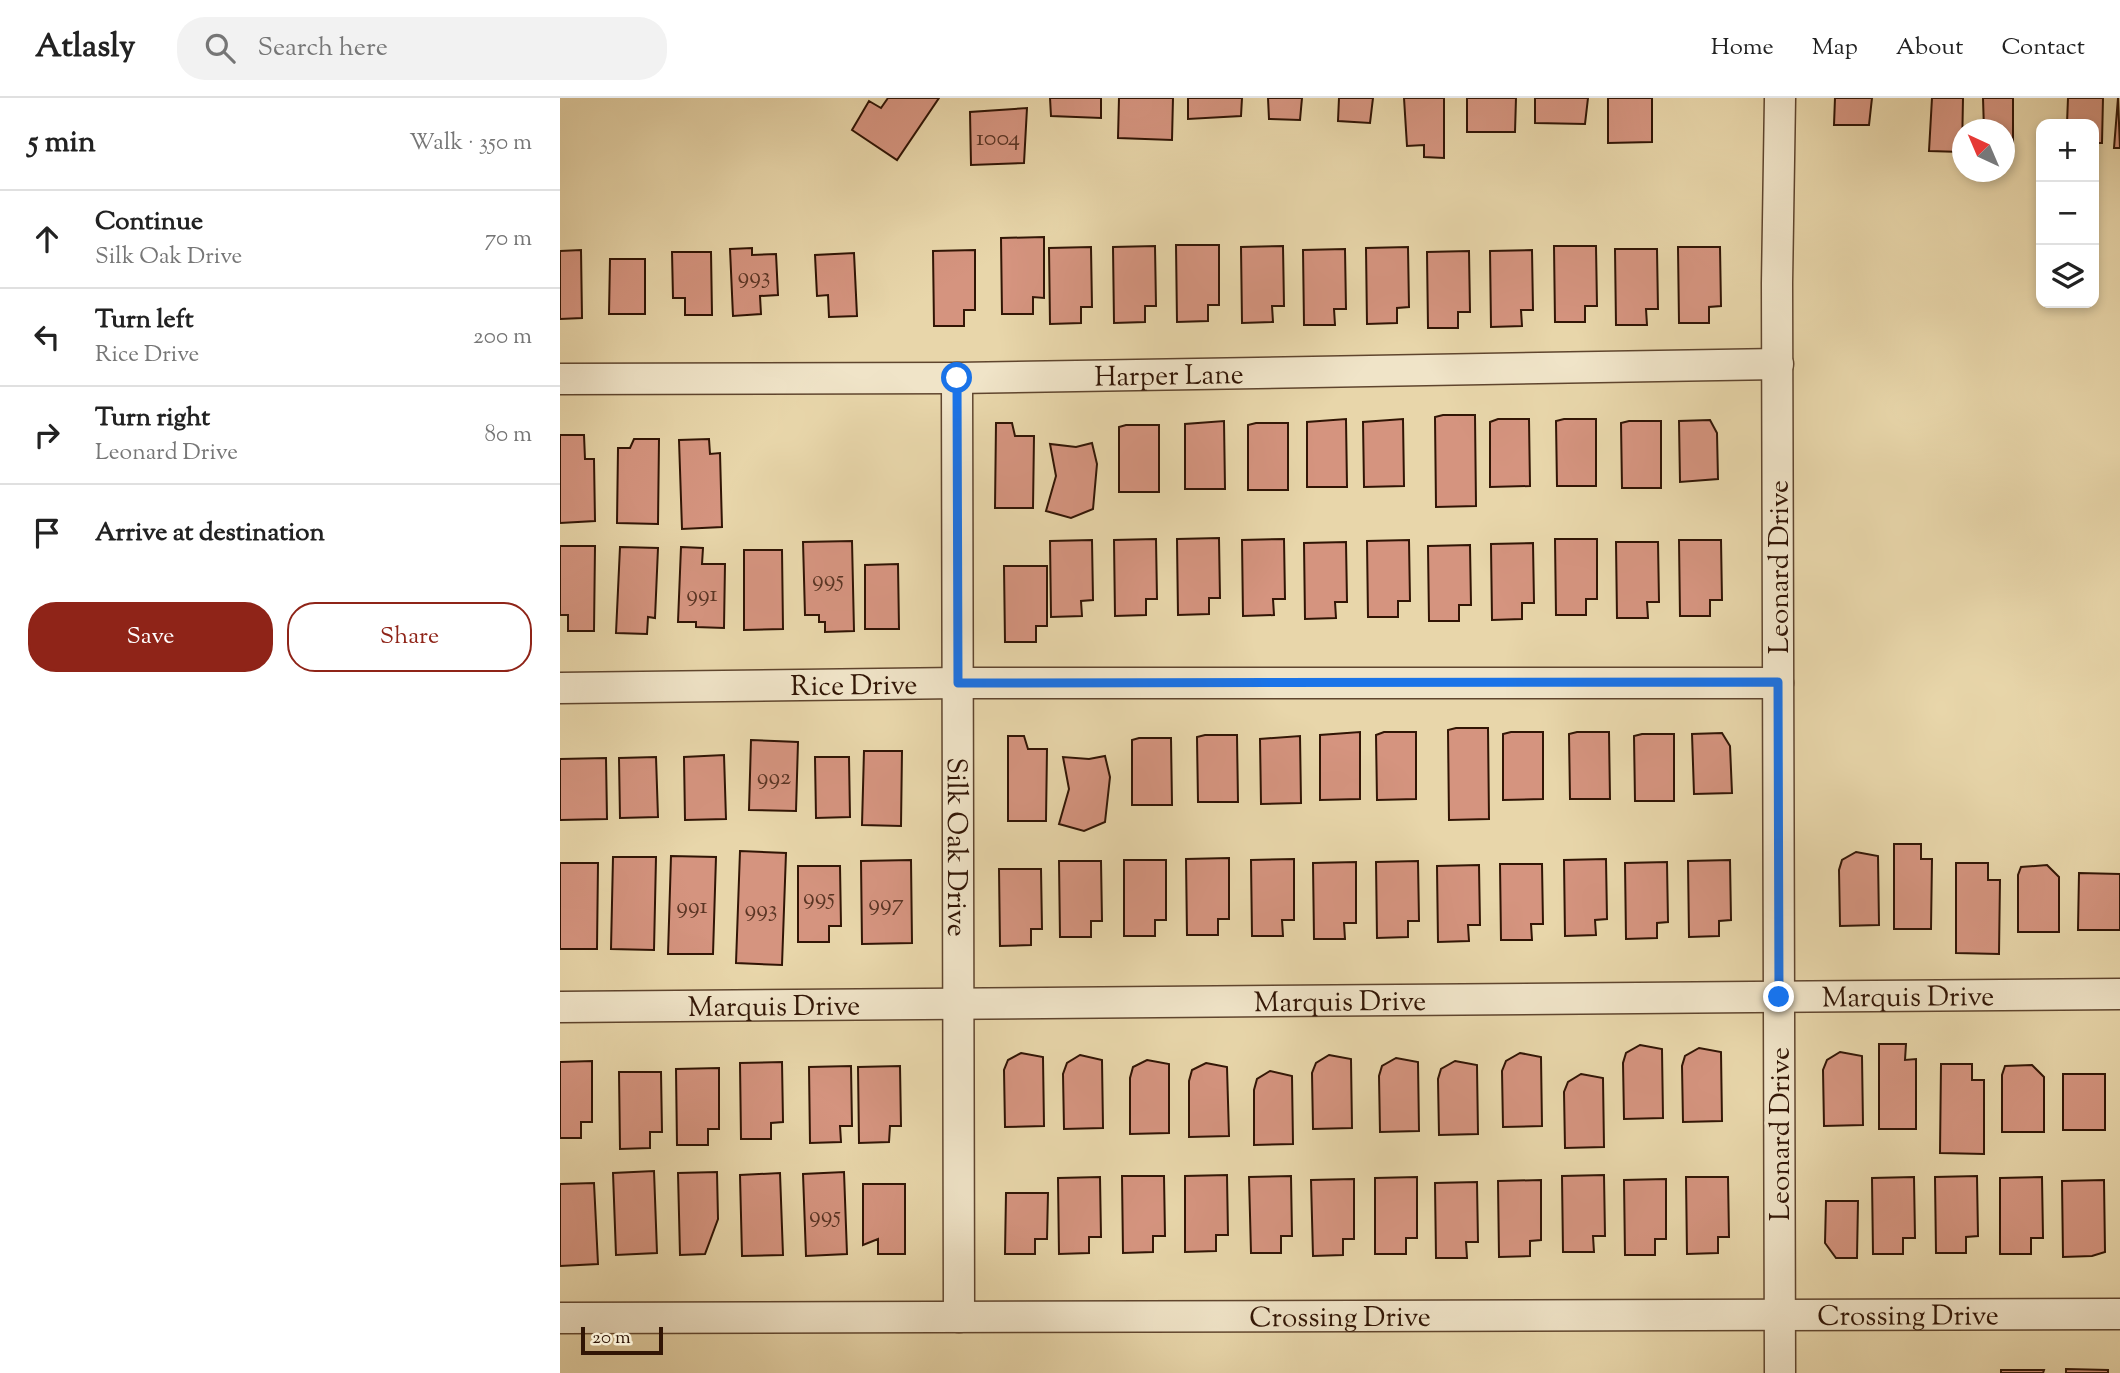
<!DOCTYPE html>
<meta charset="utf-8">
<style>
body{margin:0;font-family:"Sorts Mill Goudy",serif;background:#f2f2f2;color:#222}
.controls{position:absolute;right:21px;top:21px;display:grid;overflow:hidden;border-radius:14px;box-shadow:0 4px 10px #0003}
.controls button{width:63px;height:63px;display:grid;place-items:center;padding:0;border:0;border-bottom:2px solid #e0e0e0;background:#fff;color:#222;font:35px sans-serif}
.compass{position:absolute;left:1392px;top:21px;width:63px;height:63px;border-radius:50%;background:#fff;box-shadow:0 4px 10px #0003;rotate:316deg}
.scale{position:absolute;left:21px;bottom:18px;width:82px;box-sizing:border-box;padding-left:7px;border:4px solid #311505;border-top:0;font-size:19px;line-height:24px;white-space:nowrap;color:#311505;-webkit-text-stroke:5px #f0e4c8;paint-order:stroke}
.stop{position:absolute;width:21px;height:21px;margin:-16px;border:5px solid #1a73e8;border-radius:50%;background:#fff}
.stop.end{background:#1a73e8;border-color:#fff;box-shadow:0 2px 7px #0008}
.list{margin:0;padding:0;list-style:none}
h2{display:flex;justify-content:space-between;align-items:center;height:91px;margin:0;padding:0 28px;font-size:30px}
h2 small{font-size:23px;font-weight:400;color:#767676}
.list li{display:grid;grid-template-columns:46px 1fr auto;gap:21px;align-items:center;box-sizing:border-box;height:98px;padding:0 28px;border-top:2px solid #e0e0e0}
.list b{display:block;font-size:26px;white-space:nowrap}
.list p{margin:0;font-size:23px;white-space:nowrap;color:#767676}
.list em{font-size:23px;font-style:normal;color:#767676}
.actions{display:flex;gap:14px;padding:21px 28px}
.actions a{flex:1;padding:16px 0;border:2px solid #8f2418;border-radius:28px;text-align:center;font-size:24px;color:#8f2418}
.actions .main{background:#8f2418;color:#fff}
.icon{flex:none;width:38px;height:38px;fill:none;stroke:currentColor;stroke-width:2;stroke-linecap:round;stroke-linejoin:round}
.map{position:relative;flex:none;width:1560px;height:1275px;overflow:hidden}
header{display:flex;align-items:center;gap:42px;box-sizing:border-box;height:98px;padding:0 35px;background:#fff;border-bottom:2px solid #e0e0e0}
header strong{font-size:33px}
nav{display:flex;gap:38px;margin-inline-start:auto;font-size:24px}
.search{width:490px;height:63px;background:#f2f2f2;display:flex;align-items:center;gap:18px;box-sizing:border-box;padding:0 24px;border-radius:28px;color:#767676;font-size:26px}
main{display:flex}
aside{flex:1;background:#fff}
.map>svg:first-child{display:block}
.building{fill:#d5947f;stroke:#311505;stroke-width:2}
.lines{fill:none;stroke-linecap:round;stroke-linejoin:round}
.street-casing{stroke:#5f452e;stroke-width:33}
.street{stroke:#f0e4c8;stroke-width:30}
.route{stroke:#1a73e8;stroke-width:9}
.labels{text-anchor:middle;stroke-width:7;stroke-linejoin:round;paint-order:stroke}
.number-label{font-size:24px;fill:#5a3524}
.street-label{font-size:28px;fill:#311505;stroke:#f0e4c8}
</style>
<header>
<strong>Atlasly</strong>
<div class="search"><svg class="icon" aria-label="search" viewBox="0 0 24 24"><circle cx="10" cy="10" r="6"/><path d="M15 15l6 6"/></svg>Search here</div>
<nav><a>Home</a><a>Map</a><a>About</a><a>Contact</a></nav>
</header>
<main>
<aside>
<h2>5 min<small>Walk · 350 m</small></h2>
<ul class="list">
<li><svg class="icon" aria-label="ahead" viewBox="0 0 24 24"><path d="M12 20V5M6 11l6-6 6 6"/></svg><div><b>Continue</b><p>Silk Oak Drive</p></div><em>70 m</em></li>
<li><svg class="icon" aria-label="left" viewBox="0 0 24 24"><path d="M17 20v-9H6M10 6l-5 5 5 5"/></svg><div><b>Turn left</b><p>Rice Drive</p></div><em>200 m</em></li>
<li><svg class="icon" aria-label="right" viewBox="0 0 24 24"><path d="M7 20v-9h11M14 6l5 5-5 5"/></svg><div><b>Turn right</b><p>Leonard Drive</p></div><em>80 m</em></li>
<li><svg class="icon" aria-label="arrive" viewBox="0 0 24 24"><path d="M6 21V4h12l-3 4 3 4H6"/></svg><div><b>Arrive at destination</b></div></li>
</ul>
<div class="actions"><a class="main">Save</a><a>Share</a></div>
</aside>
<div class="map">
<svg width="1560" height="1275" viewBox="0 0 1560 1275">
<rect width="100%" height="100%" fill="#e8d6aa"/>
<filter id="stains"><feTurbulence type="fractalNoise" baseFrequency=".00286" numOctaves="4"/><feColorMatrix values="0 0 0 0 .2 0 0 0 0 .09 0 0 0 0 .02 0 0 0 .5 -.17"/></filter>
<radialGradient id="worn" r=".72"><stop offset=".6" stop-color="#630" stop-opacity="0"/><stop offset="1" stop-color="#630" stop-opacity=".3"/></radialGradient>
<!-- building -->
<path class="building" d="M 328,0 L 379,0 L 337,62 L 292,32 L 309,3 L 321,10 Z
M 490,0 L 541,0 L 541,20 L 491,18 Z
M 559,0 L 613,0 L 612,42 L 558,40 Z
M 628,0 L 682,0 L 681,18 L 628,21 Z
M 708,0 L 742,0 L 740,22 L 709,21 Z
M 779,0 L 813,0 L 810,25 L 778,23 Z
M 844,0 L 884,0 L 884,60 L 864,59 L 864,47 L 847,48 Z
M 907,0 L 956,0 L 955,34 L 907,34 Z
M 975,0 L 1028,0 L 1025,26 L 975,25 Z
M 1048,0 L 1092,0 L 1092,44 L 1048,45 Z
M 1275,0 L 1312,0 L 1309,27 L 1274,27 Z
M 1372,0 L 1403,0 L 1402,54 L 1369,53 Z
M 1423,0 L 1453,0 L 1453,44 L 1444,44 L 1444,32 L 1424,32 Z
M 1508,0 L 1543,0 L 1542,45 L 1534,45 L 1534,26 L 1507,26 Z
M 1558,0 L 1560,50 L 1554,50 Z
M 467,10 L 464,65 L 411,67 L 410,14 Z
M 484,139 L 484,200 L 473,199 L 473,216 L 442,216 L 441,140 Z
M 616,147 L 659,147 L 659,207 L 648,207 L 648,223 L 617,224 Z
M 595,148 L 596,208 L 585,208 L 585,224 L 554,225 L 553,149 Z
M 723,148 L 724,208 L 712,208 L 713,224 L 682,225 L 681,149 Z
M 994,148 L 1036,148 L 1037,208 L 1025,208 L 1025,224 L 995,224 Z
M 531,149 L 532,209 L 521,209 L 521,225 L 490,226 L 489,150 Z
M 848,149 L 849,209 L 837,210 L 837,225 L 807,226 L 806,150 Z
M 1118,149 L 1160,149 L 1161,208 L 1149,209 L 1149,225 L 1119,225 Z
M 192,150 L 192,157 L 216,156 L 218,197 L 200,198 L 201,216 L 173,218 L 170,151 Z
M 785,151 L 786,211 L 774,211 L 775,227 L 744,227 L 743,152 Z
M 1055,151 L 1097,151 L 1098,211 L 1086,211 L 1087,227 L 1056,227 Z
M 21,152 L 22,220 L 0,221 L 0,153 Z
M 415,152 L 415,212 L 404,212 L 404,228 L 374,228 L 373,153 Z
M 972,152 L 973,212 L 961,212 L 962,228 L 931,229 L 930,153 Z
M 909,153 L 910,214 L 898,214 L 898,230 L 868,230 L 867,154 Z
M 112,154 L 151,154 L 152,217 L 125,217 L 125,200 L 113,200 Z
M 294,155 L 297,218 L 269,219 L 268,197 L 257,198 L 255,157 Z
M 50,161 L 85,161 L 85,216 L 49,216 Z
M 883,317 L 915,317 L 916,408 L 876,409 L 875,319 Z
M 786,321 L 787,389 L 747,389 L 747,324 Z
M 843,321 L 844,388 L 804,389 L 803,324 Z
M 938,321 L 969,321 L 970,388 L 930,389 L 930,324 Z
M 1004,321 L 1036,321 L 1036,388 L 997,388 L 996,323 Z
M 1150,322 L 1157,335 L 1158,381 L 1120,384 L 1119,323 Z
M 664,323 L 665,391 L 625,391 L 625,326 Z
M 1069,323 L 1101,323 L 1101,390 L 1062,390 L 1061,325 Z
M 436,325 L 452,325 L 455,338 L 474,338 L 473,410 L 435,410 Z
M 696,325 L 728,325 L 728,392 L 688,392 L 688,327 Z
M 566,327 L 599,327 L 599,394 L 559,394 L 559,329 Z
M 0,337 L 24,337 L 25,361 L 34,361 L 35,423 L 0,425 Z
M 74,341 L 99,341 L 98,426 L 57,425 L 58,350 L 70,350 Z
M 149,341 L 150,356 L 160,355 L 162,429 L 122,431 L 119,342 Z
M 532,345 L 537,366 L 533,411 L 511,420 L 486,413 L 496,378 L 490,346 L 516,349 Z
M 659,440 L 660,500 L 649,500 L 649,516 L 618,517 L 617,441 Z
M 596,441 L 597,501 L 586,501 L 586,517 L 555,518 L 554,442 Z
M 724,441 L 725,501 L 713,501 L 714,517 L 683,518 L 682,442 Z
M 995,441 L 1037,441 L 1037,501 L 1026,501 L 1026,517 L 996,517 Z
M 532,442 L 533,502 L 521,503 L 522,518 L 491,519 L 490,443 Z
M 849,442 L 850,503 L 838,503 L 838,519 L 808,519 L 807,443 Z
M 1119,442 L 1161,442 L 1162,502 L 1150,502 L 1150,518 L 1120,518 Z
M 292,443 L 294,533 L 265,534 L 265,524 L 259,524 L 259,517 L 245,517 L 243,444 Z
M 786,444 L 787,504 L 775,504 L 776,520 L 745,521 L 744,445 Z
M 1056,444 L 1098,444 L 1099,504 L 1087,504 L 1088,520 L 1057,520 Z
M 973,445 L 974,505 L 962,505 L 962,521 L 932,522 L 931,446 Z
M 910,447 L 911,507 L 899,507 L 899,523 L 869,523 L 868,448 Z
M 0,448 L 35,448 L 34,533 L 8,533 L 8,517 L 0,517 Z
M 60,449 L 98,450 L 95,520 L 88,519 L 87,536 L 56,535 Z
M 121,449 L 143,450 L 142,466 L 165,466 L 164,530 L 136,529 L 136,524 L 118,524 Z
M 184,452 L 222,452 L 223,531 L 184,532 Z
M 338,466 L 339,531 L 305,531 L 305,467 Z
M 444,468 L 487,468 L 487,528 L 476,528 L 476,544 L 445,544 Z
M 896,630 L 928,630 L 929,721 L 889,722 L 888,632 Z
M 800,634 L 800,701 L 760,702 L 760,637 Z
M 824,634 L 856,634 L 856,701 L 817,702 L 816,637 Z
M 951,634 L 983,634 L 983,701 L 943,702 L 943,636 Z
M 1017,634 L 1049,634 L 1050,701 L 1010,701 L 1009,636 Z
M 1162,635 L 1170,648 L 1172,695 L 1134,696 L 1132,636 Z
M 1082,636 L 1114,636 L 1114,703 L 1075,703 L 1074,638 Z
M 645,637 L 677,637 L 678,704 L 638,704 L 637,639 Z
M 448,638 L 464,638 L 468,651 L 487,651 L 486,723 L 448,723 Z
M 740,638 L 741,705 L 701,706 L 700,641 Z
M 579,640 L 611,640 L 612,707 L 572,707 L 572,642 Z
M 191,642 L 238,644 L 236,713 L 189,712 Z
M 304,653 L 342,653 L 341,728 L 302,727 Z
M 164,657 L 166,721 L 125,722 L 124,659 Z
M 545,658 L 550,679 L 545,724 L 524,733 L 499,726 L 509,691 L 503,659 L 529,661 Z
M 96,659 L 98,719 L 60,720 L 59,660 Z
M 255,659 L 289,659 L 290,719 L 256,720 Z
M 46,660 L 47,721 L 0,722 L 0,661 Z
M 1334,746 L 1361,746 L 1361,761 L 1372,761 L 1371,831 L 1334,831 Z
M 180,753 L 226,755 L 222,867 L 176,865 Z
M 1296,754 L 1318,758 L 1319,827 L 1280,828 L 1279,772 L 1282,762 Z
M 111,758 L 156,759 L 153,856 L 108,856 Z
M 53,759 L 96,759 L 94,852 L 51,851 Z
M 669,760 L 669,821 L 658,821 L 658,837 L 627,837 L 626,761 Z
M 734,761 L 734,822 L 722,822 L 723,838 L 692,838 L 691,762 Z
M 1046,761 L 1047,821 L 1035,822 L 1036,837 L 1005,838 L 1004,762 Z
M 351,762 L 352,845 L 302,846 L 301,763 Z
M 564,762 L 606,762 L 606,822 L 595,822 L 595,838 L 564,838 Z
M 1170,762 L 1171,822 L 1159,823 L 1159,838 L 1129,839 L 1128,763 Z
M 499,763 L 541,763 L 542,823 L 531,823 L 531,839 L 500,839 Z
M 858,763 L 859,823 L 848,823 L 848,839 L 817,840 L 816,764 Z
M 796,764 L 796,825 L 784,825 L 785,841 L 754,841 L 753,765 Z
M 1107,764 L 1108,824 L 1097,825 L 1097,840 L 1066,841 L 1065,765 Z
M 0,765 L 38,765 L 37,851 L 0,851 Z
M 1396,765 L 1428,765 L 1428,782 L 1440,782 L 1439,856 L 1396,855 Z
M 940,766 L 982,766 L 983,826 L 971,826 L 972,842 L 941,842 Z
M 919,767 L 920,827 L 908,827 L 909,843 L 878,844 L 877,768 Z
M 1487,767 L 1499,779 L 1499,834 L 1458,834 L 1458,777 L 1461,769 Z
M 238,768 L 280,768 L 281,828 L 269,828 L 269,844 L 238,844 Z
M 439,771 L 481,771 L 482,831 L 471,831 L 471,847 L 440,848 Z
M 1519,775 L 1560,776 L 1560,832 L 1518,832 Z
M 1319,946 L 1346,946 L 1345,962 L 1356,961 L 1356,1031 L 1319,1031 Z
M 1080,947 L 1102,951 L 1103,1020 L 1064,1021 L 1063,965 L 1066,955 Z
M 1139,950 L 1161,954 L 1162,1023 L 1123,1024 L 1122,968 L 1125,958 Z
M 1280,954 L 1302,958 L 1303,1027 L 1264,1028 L 1263,972 L 1267,962 Z
M 461,955 L 483,959 L 484,1028 L 445,1029 L 444,972 L 448,962 Z
M 960,955 L 981,959 L 982,1028 L 943,1029 L 942,973 L 946,963 Z
M 520,957 L 542,962 L 543,1030 L 504,1031 L 503,976 L 507,965 Z
M 769,957 L 791,961 L 792,1030 L 753,1031 L 752,975 L 756,965 Z
M 836,960 L 858,964 L 859,1033 L 820,1034 L 819,978 L 822,968 Z
M 587,962 L 609,966 L 609,1035 L 570,1036 L 570,980 L 573,969 Z
M 32,963 L 32,1024 L 21,1024 L 21,1040 L 0,1040 L 0,964 Z
M 895,963 L 917,967 L 918,1036 L 879,1037 L 878,981 L 881,971 Z
M 222,964 L 223,1024 L 211,1025 L 211,1041 L 181,1041 L 180,965 Z
M 646,965 L 667,969 L 669,1038 L 629,1039 L 629,983 L 632,972 Z
M 1381,966 L 1412,966 L 1412,982 L 1424,982 L 1424,1056 L 1380,1055 Z
M 1472,967 L 1484,979 L 1484,1034 L 1442,1034 L 1442,977 L 1445,968 Z
M 291,968 L 292,1028 L 280,1028 L 281,1044 L 250,1045 L 249,969 Z
M 340,968 L 341,1028 L 330,1028 L 329,1044 L 299,1045 L 298,969 Z
M 159,970 L 159,1031 L 148,1031 L 148,1047 L 117,1047 L 116,971 Z
M 710,973 L 732,978 L 733,1046 L 694,1047 L 694,992 L 697,981 Z
M 59,974 L 101,974 L 102,1034 L 90,1034 L 90,1050 L 60,1051 Z
M 1021,976 L 1043,980 L 1044,1049 L 1005,1050 L 1004,994 L 1008,984 Z
M 1503,976 L 1545,976 L 1545,1032 L 1503,1032 Z
M 94,1073 L 97,1155 L 56,1157 L 53,1075 Z
M 157,1074 L 158,1121 L 145,1156 L 120,1157 L 118,1075 Z
M 284,1074 L 287,1156 L 246,1158 L 243,1076 Z
M 220,1075 L 223,1157 L 182,1158 L 180,1077 Z
M 667,1077 L 668,1137 L 656,1137 L 656,1153 L 625,1154 L 625,1078 Z
M 1044,1077 L 1045,1138 L 1033,1138 L 1034,1154 L 1003,1154 L 1002,1078 Z
M 562,1078 L 604,1078 L 605,1138 L 593,1138 L 593,1154 L 563,1155 Z
M 731,1078 L 732,1138 L 721,1138 L 721,1155 L 691,1155 L 689,1079 Z
M 1417,1078 L 1418,1138 L 1406,1139 L 1406,1155 L 1376,1155 L 1375,1079 Z
M 540,1079 L 541,1139 L 529,1139 L 529,1155 L 499,1156 L 498,1080 Z
M 857,1079 L 857,1140 L 846,1140 L 846,1156 L 815,1156 L 815,1080 Z
M 1126,1079 L 1168,1079 L 1169,1139 L 1158,1139 L 1158,1155 L 1127,1156 Z
M 1354,1079 L 1355,1140 L 1343,1140 L 1343,1156 L 1313,1156 L 1312,1080 Z
M 1482,1079 L 1483,1140 L 1471,1140 L 1471,1156 L 1440,1156 L 1440,1080 Z
M 794,1081 L 794,1141 L 783,1141 L 783,1157 L 753,1158 L 751,1082 Z
M 1106,1081 L 1106,1141 L 1095,1141 L 1095,1157 L 1065,1157 L 1064,1082 Z
M 981,1082 L 981,1142 L 970,1143 L 970,1158 L 939,1159 L 938,1083 Z
M 1544,1082 L 1545,1154 L 1532,1158 L 1503,1159 L 1502,1083 Z
M 917,1084 L 918,1144 L 906,1144 L 907,1160 L 876,1160 L 875,1085 Z
M 34,1085 L 38,1166 L 0,1168 L 0,1086 Z
M 303,1086 L 345,1086 L 345,1156 L 318,1156 L 318,1141 L 303,1147 Z
M 446,1095 L 488,1095 L 487,1141 L 475,1141 L 475,1156 L 445,1156 Z
M 1266,1103 L 1298,1103 L 1297,1160 L 1276,1160 L 1265,1145 Z
M 1506,1271 L 1548,1272 L 1548,1275 L 1506,1275 Z
M 1441,1272 L 1484,1272 L 1483,1275 L 1441,1275 Z"/>
<g class="lines">
<defs>
<g id="street">
<path id="s1" d="M 397,280 L 399,1219"/>
<path id="s2" d="M 0,281 L 397,280 L 1218,266"/>
<path id="s3" d="M 0,590 L 398,585 L 1218,585"/>
<path id="s4" d="M 0,909 L 1560,896"/>
<path id="s5" d="M 0,1220 L 1560,1216"/>
<path d="M 1220,1275 L 1217,185 L 1220,0"/>
</g>
</defs>
<!-- street casing -->
<use href="#street" class="street-casing"/>
<!-- street -->
<use href="#street" class="street"/>
</g>
<g class="lines">
<!-- route -->
<path class="route" d="M 397,280 L 398,585 L 1218,584 L 1219,899"/>
</g>
<g class="labels">
<!-- number labels -->
<g class="number-label">
<text x="438" y="47">1004</text>
<text x="194" y="185">993</text>
<text x="268" y="488">995</text>
<text x="142" y="503">991</text>
<text x="214" y="686">992</text>
<text x="259" y="806">995</text>
<text x="326" y="812">997</text>
<text x="132" y="815">991</text>
<text x="201" y="818">993</text>
<text x="265" y="1124">995</text>
</g>
<!-- street labels -->
<g class="street-label">
<text dy="10" stroke="none"><textPath href="#s2" startOffset="609">Harper Lane</textPath></text>
<text transform="translate(1218 469) rotate(-90)" y="10">Leonard Drive</text>
<text dy="10" stroke="none"><textPath href="#s3" startOffset="294">Rice Drive</textPath></text>
<text dy="10" stroke="none"><textPath href="#s1" startOffset="469">Silk Oak Drive</textPath></text>
<text dy="10" stroke="none"><textPath href="#s4" startOffset="1348">Marquis Drive</textPath></text>
<text dy="10" stroke="none"><textPath href="#s4" startOffset="780">Marquis Drive</textPath></text>
<text dy="10" stroke="none"><textPath href="#s4" startOffset="214">Marquis Drive</textPath></text>
<text transform="translate(1219 1036) rotate(-90)" y="10">Leonard Drive</text>
<text dy="10" stroke="none"><textPath href="#s5" startOffset="1348">Crossing Drive</textPath></text>
<text dy="10" stroke="none"><textPath href="#s5" startOffset="780">Crossing Drive</textPath></text>
</g>
</g>
<rect width="100%" height="100%" filter="url(#stains)"/>
<rect width="100%" height="100%" fill="url(#worn)"/>
</svg>
<div class="controls">
<button>+</button>
<button>−</button>
<button><svg class="icon" aria-label="layers" viewBox="0 0 24 24"><path d="M12 4l9 5-9 5-9-5zM3 14l9 5 9-5"/></svg></button>
</div>
<svg class="compass" viewBox="-18 -18 36 36"><path d="M0-13l5 13h-10z" fill="#e53935"/><path d="M0 13l5-13h-10z" fill="#767676"/></svg>
<div class="scale">20 m</div>
<div class="stop" style="left:397px;top:280px"></div>
<div class="stop end" style="left:1219px;top:899px"></div>
</div>
</main>
